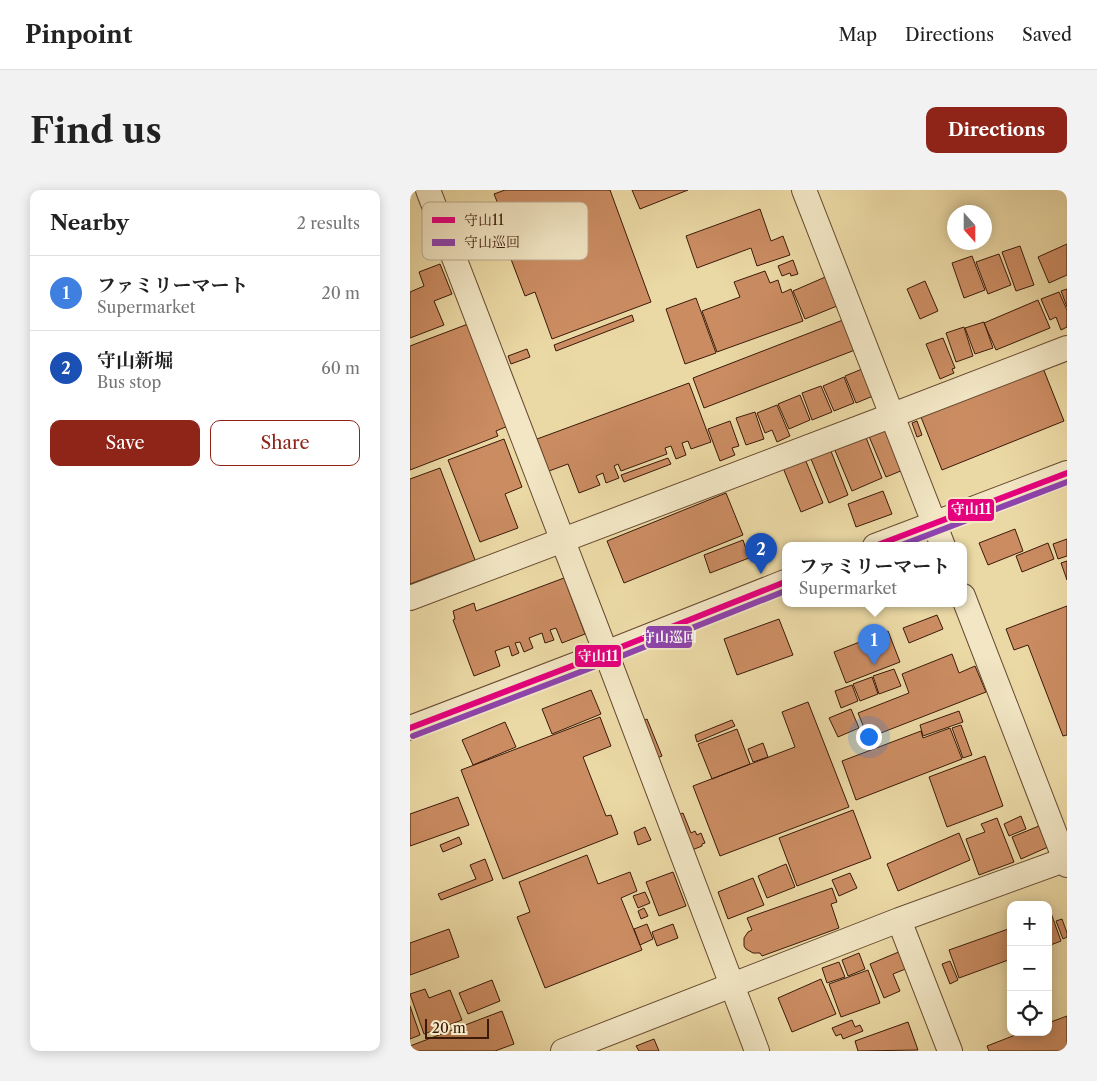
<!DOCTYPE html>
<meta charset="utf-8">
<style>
body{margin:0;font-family:"Libre Caslon Text","Noto Serif JP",serif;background:#f2f2f2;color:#222}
.controls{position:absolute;right:15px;bottom:15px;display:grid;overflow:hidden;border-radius:10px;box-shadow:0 2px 12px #0003}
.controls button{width:45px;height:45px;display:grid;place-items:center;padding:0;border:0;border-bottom:1px solid #e0e0e0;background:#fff;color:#222;font:25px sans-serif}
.compass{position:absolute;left:537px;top:15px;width:45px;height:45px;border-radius:50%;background:#fff;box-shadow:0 2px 12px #0003;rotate:159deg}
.scale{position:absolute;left:15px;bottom:12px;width:64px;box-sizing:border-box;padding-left:5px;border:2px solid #3b1a09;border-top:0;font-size:14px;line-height:18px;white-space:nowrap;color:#3b1a09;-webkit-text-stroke:4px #f2e6c4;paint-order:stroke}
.you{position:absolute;left:458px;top:546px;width:18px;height:18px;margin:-12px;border:4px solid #fff;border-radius:50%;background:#1a73e8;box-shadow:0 0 0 8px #1a73e833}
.badge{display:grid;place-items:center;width:32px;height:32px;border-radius:50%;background:#8f2418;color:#fff;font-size:16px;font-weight:700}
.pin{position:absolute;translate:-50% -41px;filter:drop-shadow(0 1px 2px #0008)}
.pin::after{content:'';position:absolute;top:26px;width:18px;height:15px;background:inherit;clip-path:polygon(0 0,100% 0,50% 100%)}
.popup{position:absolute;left:372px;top:352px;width:185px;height:65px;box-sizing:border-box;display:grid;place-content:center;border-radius:10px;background:#fff;filter:drop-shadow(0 1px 4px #0005);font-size:16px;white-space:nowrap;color:#767676}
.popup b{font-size:19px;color:#222}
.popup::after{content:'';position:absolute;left:50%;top:100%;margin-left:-10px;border:10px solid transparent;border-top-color:#fff}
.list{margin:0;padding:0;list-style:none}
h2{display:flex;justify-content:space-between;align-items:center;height:65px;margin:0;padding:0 20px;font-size:21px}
h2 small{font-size:16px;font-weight:400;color:#767676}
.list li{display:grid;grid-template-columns:32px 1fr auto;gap:15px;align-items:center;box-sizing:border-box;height:75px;padding:0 20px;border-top:1px solid #e0e0e0}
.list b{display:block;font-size:19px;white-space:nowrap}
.list p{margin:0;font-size:16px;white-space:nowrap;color:#767676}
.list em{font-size:16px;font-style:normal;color:#767676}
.actions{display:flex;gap:10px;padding:15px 20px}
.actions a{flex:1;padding:11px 0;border:1px solid #8f2418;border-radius:10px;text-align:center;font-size:18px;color:#8f2418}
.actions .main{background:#8f2418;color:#fff}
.icon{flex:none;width:28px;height:28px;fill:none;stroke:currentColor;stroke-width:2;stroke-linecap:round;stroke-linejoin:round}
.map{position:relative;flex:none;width:657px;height:861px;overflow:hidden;border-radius:10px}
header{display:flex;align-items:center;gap:30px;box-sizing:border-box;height:70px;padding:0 25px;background:#fff;border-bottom:1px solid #e0e0e0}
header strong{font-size:24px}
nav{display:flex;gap:28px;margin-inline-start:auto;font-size:18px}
.intro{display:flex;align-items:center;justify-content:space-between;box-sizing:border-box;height:120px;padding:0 30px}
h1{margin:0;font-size:35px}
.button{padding:12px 22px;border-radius:10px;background:#8f2418;color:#fff;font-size:18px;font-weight:700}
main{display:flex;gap:30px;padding:0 30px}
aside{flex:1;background:#fff;border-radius:10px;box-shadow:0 2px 12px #0003}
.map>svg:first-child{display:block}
.building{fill:#cb8c62;stroke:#3b1a09}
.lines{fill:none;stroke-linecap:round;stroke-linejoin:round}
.minor-casing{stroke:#674a30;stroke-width:26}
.minor{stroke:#f2e6c4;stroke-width:24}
.bus-1-casing{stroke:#f2e6c4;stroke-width:10}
.bus-2-casing{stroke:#f2e6c4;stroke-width:10}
.bus-1{stroke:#e5007d;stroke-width:6}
.bus-2{stroke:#8e44ad;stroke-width:6}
.key{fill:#f2e6c4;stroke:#bba98c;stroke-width:1}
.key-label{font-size:14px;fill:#3b1a09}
.line-badge{stroke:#f2e6c4;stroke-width:2}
.badge-label{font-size:14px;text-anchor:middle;font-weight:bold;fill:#fff}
</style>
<header>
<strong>Pinpoint</strong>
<nav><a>Map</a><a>Directions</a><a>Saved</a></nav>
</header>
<div class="intro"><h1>Find us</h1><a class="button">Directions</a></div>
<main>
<aside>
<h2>Nearby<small>2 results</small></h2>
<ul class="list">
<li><span class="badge" style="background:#3f7fe0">1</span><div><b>ファミリーマート</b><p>Supermarket</p></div><em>20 m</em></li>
<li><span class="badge" style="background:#1a4fb4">2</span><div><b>守山新堀</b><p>Bus stop</p></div><em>60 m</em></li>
</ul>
<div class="actions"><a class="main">Save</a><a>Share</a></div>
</aside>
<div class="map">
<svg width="657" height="861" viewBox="0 0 657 861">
<rect width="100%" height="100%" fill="#ebd9a5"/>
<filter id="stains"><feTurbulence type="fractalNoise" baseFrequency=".004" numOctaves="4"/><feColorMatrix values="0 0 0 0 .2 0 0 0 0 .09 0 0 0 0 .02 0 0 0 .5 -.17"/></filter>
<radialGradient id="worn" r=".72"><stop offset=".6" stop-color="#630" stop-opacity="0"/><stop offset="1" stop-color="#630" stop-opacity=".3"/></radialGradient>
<!-- building -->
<path class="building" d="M 95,0 L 200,0 L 241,112 L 142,149 L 125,102 L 115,106 L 85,27 L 92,24 L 84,4 Z
M 222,0 L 278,0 L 230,19 Z
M 350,19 L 361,51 L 373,46 L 380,65 L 347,76 L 341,58 L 287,78 L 276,46 Z
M 62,25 L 66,34 L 51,40 L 47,31 Z
M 657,54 L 657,85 L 639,93 L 628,67 Z
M 610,56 L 624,95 L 606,101 L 592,62 Z
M 589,64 L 601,95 L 578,104 L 566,72 Z
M 562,66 L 575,100 L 554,108 L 542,73 Z
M 383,70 L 388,84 L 381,86 L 380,83 L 372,86 L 368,76 Z
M 30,74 L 42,104 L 24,111 L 34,135 L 0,148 L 0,102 L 14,96 L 9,82 Z
M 355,81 L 360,93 L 368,90 L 372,103 L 381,99 L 393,131 L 307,162 L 292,121 L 330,107 L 324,92 Z
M 420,85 L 432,114 L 395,129 L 383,101 Z
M 515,91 L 528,121 L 510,129 L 497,99 Z
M 657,99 L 657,117 L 651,101 Z
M 649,102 L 657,120 L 657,137 L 651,140 L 646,127 L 640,130 L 631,109 Z
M 286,108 L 306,163 L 275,174 L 256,119 Z
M 628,110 L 640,138 L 586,160 L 574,133 Z
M 222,125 L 224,131 L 146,161 L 144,155 Z
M 433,130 L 445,160 L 294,218 L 283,188 Z
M 574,132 L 583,158 L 565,164 L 555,138 Z
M 58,134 L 98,236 L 86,241 L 88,246 L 0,280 L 0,156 Z
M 554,137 L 563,166 L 546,172 L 536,143 Z
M 533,148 L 545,178 L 542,179 L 544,183 L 530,189 L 516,154 Z
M 117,159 L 120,167 L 101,174 L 98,166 Z
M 631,173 L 654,231 L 532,280 L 509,222 Z
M 457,177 L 468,204 L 446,213 L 435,186 Z
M 434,187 L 444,213 L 424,221 L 413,196 Z
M 279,193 L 301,252 L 281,259 L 278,251 L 272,253 L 276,265 L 266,269 L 261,256 L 255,258 L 257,264 L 211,281 L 208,274 L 204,276 L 209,288 L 196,293 L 193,283 L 186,286 L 190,295 L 169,303 L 158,274 L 139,281 L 127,249 Z
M 411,196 L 422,222 L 402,230 L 392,203 Z
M 390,205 L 400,230 L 379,239 L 368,214 Z
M 367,215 L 380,246 L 367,252 L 362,240 L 355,243 L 347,223 Z
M 345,222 L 354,249 L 336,255 L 326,228 Z
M 320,231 L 329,256 L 322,258 L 325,265 L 310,271 L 298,239 Z
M 507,231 L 512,245 L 507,247 L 502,233 Z
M 480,235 L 498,278 L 476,287 L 458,244 Z
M 455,245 L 472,288 L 442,301 L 424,258 Z
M 94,249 L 112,297 L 95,304 L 108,338 L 70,352 L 38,270 Z
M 419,256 L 438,305 L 419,313 L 399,264 Z
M 393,264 L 413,313 L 391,322 L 371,273 Z
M 258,268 L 261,274 L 214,292 L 211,285 Z
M 30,278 L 65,370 L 0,394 L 0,289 Z
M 473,301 L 482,324 L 446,337 L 438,314 Z
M 316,303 L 333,345 L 214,393 L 197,351 Z
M 605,339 L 613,361 L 578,375 L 569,353 Z
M 657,349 L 657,366 L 648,369 L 643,354 Z
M 333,350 L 339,368 L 300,383 L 294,365 Z
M 638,353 L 644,369 L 612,382 L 606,366 Z
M 657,371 L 657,390 L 651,373 Z
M 154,388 L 175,444 L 152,453 L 146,438 L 140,440 L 144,450 L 135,453 L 132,443 L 119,448 L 123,458 L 114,462 L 110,452 L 105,453 L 109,463 L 102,466 L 99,456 L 85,461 L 90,476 L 64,486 L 43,430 L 45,429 L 43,421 L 64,413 L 66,421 Z
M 657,416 L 657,545 L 653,546 L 618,455 L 604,460 L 596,439 Z
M 527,425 L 533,439 L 499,453 L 493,438 Z
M 369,429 L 383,465 L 327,485 L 314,449 Z
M 478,441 L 490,472 L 436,493 L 424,462 Z
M 542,464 L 549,483 L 565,476 L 576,502 L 458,548 L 448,523 L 499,503 L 492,484 Z
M 484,479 L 491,496 L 469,504 L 463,486 Z
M 462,487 L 468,504 L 450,511 L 443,494 Z
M 442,495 L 448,511 L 431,518 L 425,501 Z
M 181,500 L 191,524 L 142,544 L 132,519 Z
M 398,512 L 439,617 L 310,666 L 283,596 L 385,557 L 372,522 Z
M 441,519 L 449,538 L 428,547 L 419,528 Z
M 549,521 L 553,532 L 513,546 L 510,535 Z
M 190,527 L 201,556 L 173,567 L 196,626 L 201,625 L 208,644 L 93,689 L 51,580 Z
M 237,529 L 252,566 L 245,569 L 231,532 Z
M 322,530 L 325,536 L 287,552 L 285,545 Z
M 95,532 L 106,557 L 63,575 L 52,550 Z
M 551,535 L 562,565 L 553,568 L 542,538 Z
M 540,538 L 552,569 L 446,610 L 432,571 L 511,541 L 513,548 Z
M 327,539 L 340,574 L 302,589 L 288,554 Z
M 353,553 L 358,567 L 343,572 L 338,559 Z
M 575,566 L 593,616 L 537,637 L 519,587 Z
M 48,607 L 59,635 L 0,656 L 0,624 Z
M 443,620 L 461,668 L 387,696 L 369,648 Z
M 273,623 L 281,643 L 285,641 L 287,645 L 291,643 L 295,653 L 292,654 L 292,656 L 282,660 L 268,625 Z
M 611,626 L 616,639 L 599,646 L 594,634 Z
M 587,628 L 604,672 L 569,685 L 556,649 L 575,642 L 571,634 Z
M 629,636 L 638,657 L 611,669 L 602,647 Z
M 235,637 L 241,650 L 228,655 L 224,642 Z
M 549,643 L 560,670 L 488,701 L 477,674 Z
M 49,647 L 52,654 L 33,662 L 30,655 Z
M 177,665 L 188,694 L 220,682 L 227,701 L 211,708 L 232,760 L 135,798 L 107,727 L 120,722 L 109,692 Z
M 75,669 L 83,690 L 31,710 L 28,704 L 66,689 L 60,675 Z
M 376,674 L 385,697 L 357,708 L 348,686 Z
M 263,682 L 276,716 L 249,726 L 236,692 Z
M 440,683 L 447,698 L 429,706 L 422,690 Z
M 343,688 L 354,715 L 318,729 L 308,702 Z
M 422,698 L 427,712 L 421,714 L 429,738 L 352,766 L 350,763 L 343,763 L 336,759 L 334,756 L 334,748 L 338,742 L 342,740 L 337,728 Z
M 235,702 L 240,713 L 228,718 L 223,706 Z
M 234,718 L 238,726 L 231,729 L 228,721 Z
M 641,723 L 651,751 L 638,756 L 638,724 Z
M 652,729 L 657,743 L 657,747 L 653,749 L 646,731 Z
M 237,734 L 243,749 L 230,755 L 224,739 Z
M 263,734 L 268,748 L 247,756 L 242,742 Z
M 601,738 L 601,769 L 549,788 L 539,760 Z
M 39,739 L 49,767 L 0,785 L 0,753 Z
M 491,761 L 498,778 L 483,784 L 490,801 L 474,808 L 460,774 Z
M 449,763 L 455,779 L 438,786 L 432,770 Z
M 540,771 L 548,790 L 540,794 L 532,774 Z
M 429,772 L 435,787 L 417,793 L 412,778 Z
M 458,780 L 470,813 L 431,827 L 419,794 Z
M 411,789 L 426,824 L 382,842 L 368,808 Z
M 82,790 L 90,811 L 58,824 L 49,803 Z
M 15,799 L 19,808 L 40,800 L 52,830 L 14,844 L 0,804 Z
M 0,816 L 10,845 L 0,849 Z
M 92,821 L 104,854 L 85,861 L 0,861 L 0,856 Z
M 657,826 L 657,859 L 651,861 L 579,861 L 577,856 L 613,842 L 638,842 L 638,833 Z
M 442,830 L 445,837 L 450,835 L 453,841 L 433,849 L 431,844 L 426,846 L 422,838 Z
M 498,832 L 508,860 L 448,861 L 445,851 Z
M 244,849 L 249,861 L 229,861 L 226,856 Z"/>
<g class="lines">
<defs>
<path id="minor" d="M 18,0 L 196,463 L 347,861
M 394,0 L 533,356
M 465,356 L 657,283
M 553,406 L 657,675
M 0,408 L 483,225 L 657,158
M 0,538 L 196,463 L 375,392
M 489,730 L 540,861
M 153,861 L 489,730 L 657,669"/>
</defs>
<!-- minor casing -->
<use href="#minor" class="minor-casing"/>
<!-- minor -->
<use href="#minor" class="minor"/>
<defs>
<path id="bus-1" d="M 465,356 L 657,283
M 0,538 L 196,463 L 375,392"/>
<path id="bus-2" d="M 489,356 L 657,292
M 3,546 L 199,471 L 375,401"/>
</defs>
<!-- bus-1 casing -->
<use href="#bus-1" class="bus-1-casing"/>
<!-- bus-2 casing -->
<use href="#bus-2" class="bus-2-casing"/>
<!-- bus-1 -->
<use href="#bus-1" class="bus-1"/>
<!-- bus-2 -->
<use href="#bus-2" class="bus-2"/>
</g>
<!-- legend -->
<rect x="12" y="12" width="166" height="58" rx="8" class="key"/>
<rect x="22" y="27" width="23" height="6" fill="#e5007d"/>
<rect x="22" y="49" width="23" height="7" fill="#8e44ad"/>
<g class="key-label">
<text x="54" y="35">守山11</text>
<text x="54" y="57">守山巡回</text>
</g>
<g class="line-badge">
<rect x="537" y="308" width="48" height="24" rx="5" fill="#e5007d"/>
<rect x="235" y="435" width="48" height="24" rx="5" fill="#8e44ad"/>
<rect x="164" y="454" width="48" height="24" rx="5" fill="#e5007d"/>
</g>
<g class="badge-label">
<text x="561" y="324">守山11</text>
<text x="259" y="452">守山巡回</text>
<text x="188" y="471">守山11</text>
</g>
<rect width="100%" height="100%" filter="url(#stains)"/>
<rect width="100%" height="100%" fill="url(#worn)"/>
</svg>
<div class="controls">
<button>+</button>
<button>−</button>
<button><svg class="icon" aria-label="locate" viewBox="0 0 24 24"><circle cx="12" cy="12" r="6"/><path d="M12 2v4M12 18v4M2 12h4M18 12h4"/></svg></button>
</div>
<svg class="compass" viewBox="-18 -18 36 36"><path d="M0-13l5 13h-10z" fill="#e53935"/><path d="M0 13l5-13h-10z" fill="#767676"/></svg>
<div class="scale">20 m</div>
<div class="you"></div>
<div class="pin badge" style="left:464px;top:475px;background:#3f7fe0">1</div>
<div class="popup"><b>ファミリーマート</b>Supermarket</div>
<div class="pin badge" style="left:351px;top:384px;background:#1a4fb4">2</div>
</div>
</main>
